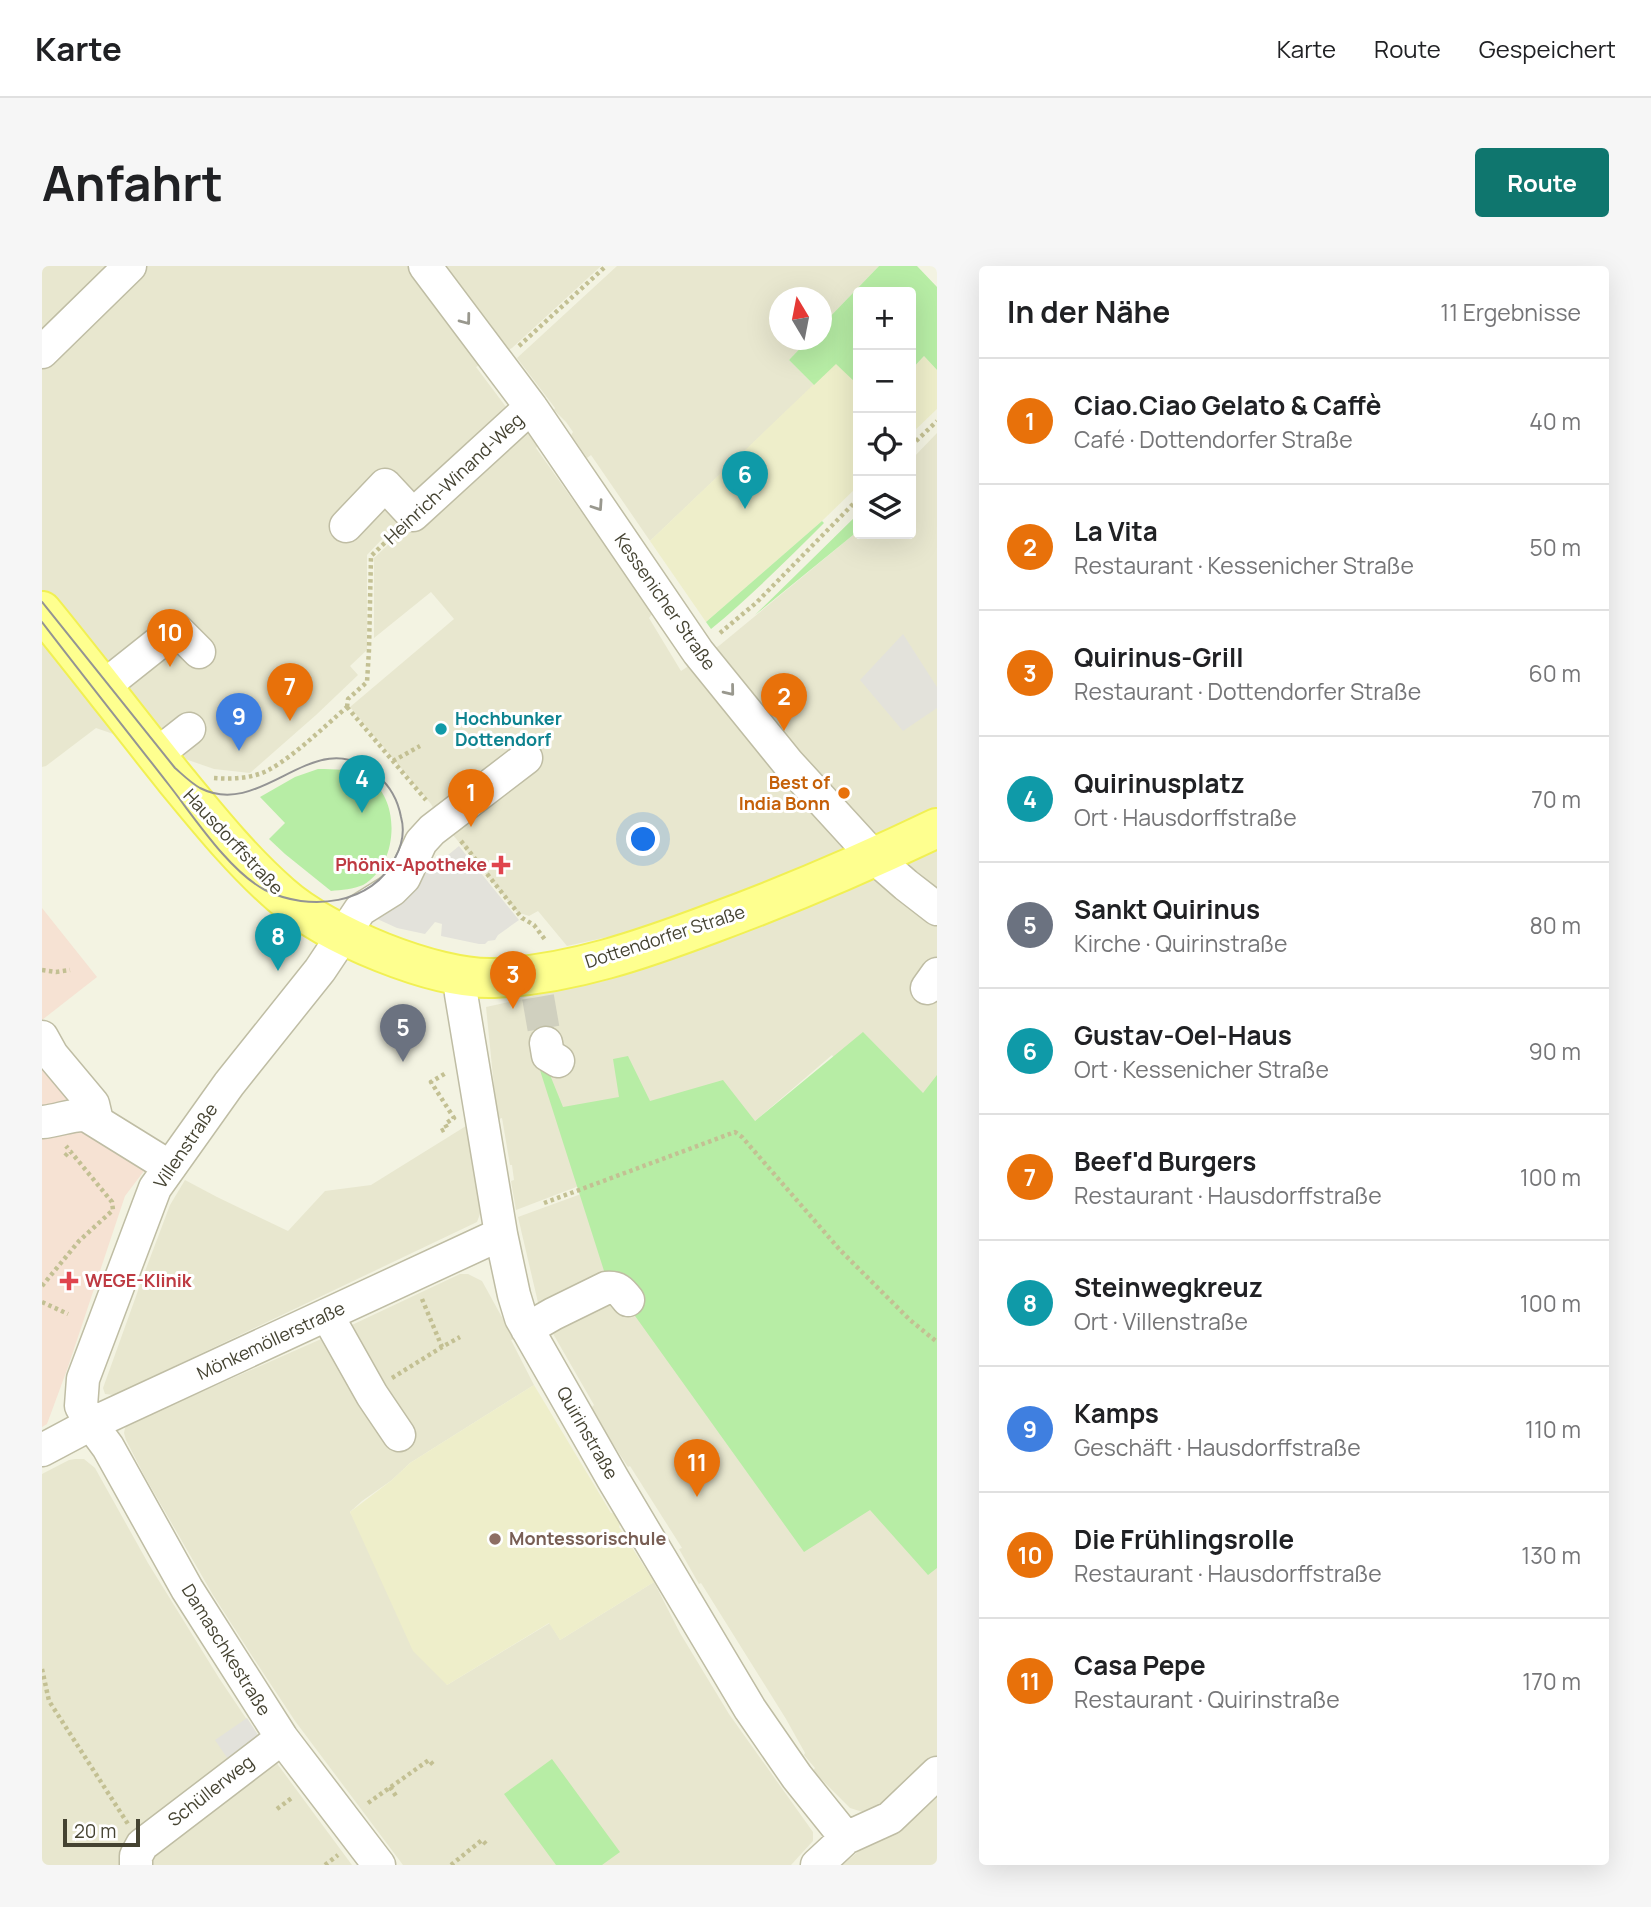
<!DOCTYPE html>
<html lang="de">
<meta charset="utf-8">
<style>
body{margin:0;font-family:Manrope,sans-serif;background:#f6f6f6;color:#202124}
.controls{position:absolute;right:21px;top:21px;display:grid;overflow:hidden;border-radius:7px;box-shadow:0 7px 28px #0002}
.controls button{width:63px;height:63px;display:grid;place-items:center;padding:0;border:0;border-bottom:2px solid #e0e0e0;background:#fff;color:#202124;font:35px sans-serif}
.compass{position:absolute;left:727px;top:21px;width:63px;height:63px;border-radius:50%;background:#fff;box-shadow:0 7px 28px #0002;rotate:350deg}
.scale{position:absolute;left:21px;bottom:18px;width:77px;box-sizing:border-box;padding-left:7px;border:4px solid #454332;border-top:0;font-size:19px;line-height:24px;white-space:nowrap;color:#454332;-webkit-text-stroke:5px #fff;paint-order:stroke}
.you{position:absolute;left:602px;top:574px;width:24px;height:24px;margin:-18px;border:5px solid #fff;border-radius:50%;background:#1a73e8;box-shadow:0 0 0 10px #1a73e833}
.badge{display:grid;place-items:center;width:46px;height:46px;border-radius:50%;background:#0f766e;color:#fff;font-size:23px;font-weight:700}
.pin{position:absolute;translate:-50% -58px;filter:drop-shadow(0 2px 4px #0008)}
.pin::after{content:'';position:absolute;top:37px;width:24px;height:21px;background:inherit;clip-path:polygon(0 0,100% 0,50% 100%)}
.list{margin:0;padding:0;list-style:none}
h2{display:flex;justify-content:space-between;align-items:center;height:91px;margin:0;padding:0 28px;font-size:30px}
h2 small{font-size:23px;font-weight:400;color:#757577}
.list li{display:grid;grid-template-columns:46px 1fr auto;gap:21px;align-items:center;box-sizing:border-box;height:126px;padding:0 28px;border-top:2px solid #e0e0e0}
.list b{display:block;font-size:26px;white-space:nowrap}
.list p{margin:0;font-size:23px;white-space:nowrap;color:#757577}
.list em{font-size:23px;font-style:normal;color:#757577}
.icon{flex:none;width:38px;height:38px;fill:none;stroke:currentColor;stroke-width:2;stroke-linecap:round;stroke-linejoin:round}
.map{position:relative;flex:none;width:895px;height:1599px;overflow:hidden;border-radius:7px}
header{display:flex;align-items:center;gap:42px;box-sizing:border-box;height:98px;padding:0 35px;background:#fff;border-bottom:2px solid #e0e0e0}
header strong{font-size:33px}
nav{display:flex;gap:38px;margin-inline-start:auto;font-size:24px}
.intro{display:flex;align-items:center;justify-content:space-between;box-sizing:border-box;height:168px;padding:0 42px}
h1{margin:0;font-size:49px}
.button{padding:18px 32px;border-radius:7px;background:#0f766e;color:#fff;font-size:24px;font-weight:700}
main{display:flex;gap:42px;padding:0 42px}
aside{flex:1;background:#fff;border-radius:7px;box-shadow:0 7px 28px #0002}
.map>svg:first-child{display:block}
.residential{fill:#e8e7cf}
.education{fill:#eeeeca}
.medical{fill:#f6e2d3}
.green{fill:#b7eda5}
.parking{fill:#e3e2db}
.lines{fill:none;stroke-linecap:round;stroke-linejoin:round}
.minor-tunnel{stroke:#d0d0bf;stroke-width:32;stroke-dasharray:32 16;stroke-linecap:butt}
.minor-casing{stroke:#bfbda4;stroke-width:35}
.major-casing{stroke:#f1f053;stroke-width:42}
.path{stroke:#c3c093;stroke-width:4.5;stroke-dasharray:3.5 3.5;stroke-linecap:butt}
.minor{stroke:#fff;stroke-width:32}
.major{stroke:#feff8f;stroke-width:38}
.tram{stroke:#949494;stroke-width:2}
.oneway{stroke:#99988e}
.culture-dot{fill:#0f9aa8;stroke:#fff;stroke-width:2.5}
.food-dot{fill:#e8710a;stroke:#fff;stroke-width:2.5}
.health-dot{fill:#e0444e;stroke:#fff;stroke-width:2.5}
.education-dot{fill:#8d6e63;stroke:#fff;stroke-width:2.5}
.labels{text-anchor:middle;stroke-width:6;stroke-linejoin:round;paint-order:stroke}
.street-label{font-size:18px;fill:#454332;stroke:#fff}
.culture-label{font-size:18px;font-weight:bold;fill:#0d838f;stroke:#fff;text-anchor:start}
.food-label{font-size:18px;font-weight:bold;fill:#c56008;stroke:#fff;text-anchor:end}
.health-label{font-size:18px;font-weight:bold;fill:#be3a42;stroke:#fff;text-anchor:end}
.education-label{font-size:18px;font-weight:bold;fill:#785e54;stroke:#fff;text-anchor:start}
</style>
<header>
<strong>Karte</strong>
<nav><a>Karte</a><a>Route</a><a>Gespeichert</a></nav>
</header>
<div class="intro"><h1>Anfahrt</h1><a class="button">Route</a></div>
<main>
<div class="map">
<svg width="895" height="1599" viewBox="0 0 895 1599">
<rect width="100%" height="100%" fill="#f3f3e2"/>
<!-- residential -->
<path class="residential" d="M 0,0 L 559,0 L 470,82 L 434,101 L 473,153 L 361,251 L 325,289 L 325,384 L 308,400 L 316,409 L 274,449 L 208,507 L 172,503 L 54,462 L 4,500 L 0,501 Z
M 575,0 L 837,0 L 780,59 L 780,32 L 738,32 L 738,74 L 766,74 L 747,94 L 772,119 L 608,275 L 549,189 L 545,192 L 529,169 L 531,166 L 524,156 L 512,144 L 513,142 L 475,92 Z
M 481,159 L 493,174 L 496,179 L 494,182 L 601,333 L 600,334 L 610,348 L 607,352 L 639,405 L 678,379 L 816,265 L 816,268 L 869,268 L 869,194 L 895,167 L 895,851 L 844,868 L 790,789 L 700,866 L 592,899 L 474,944 L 469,915 L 472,914 L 470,899 L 468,899 L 460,852 L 457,853 L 454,840 L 444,741 L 486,732 L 509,724 L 562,715 L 592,706 L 646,685 L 631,650 L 584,667 L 525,680 L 496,645 L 487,650 L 475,646 L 396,551 L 389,538 L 308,441 L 412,353 L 389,326 L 332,372 L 332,292 L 394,234 Z
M 424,860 L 429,886 L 434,895 L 432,896 L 438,948 L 435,956 L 72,1129 L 63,1128 L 61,1122 L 102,1008 L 128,939 L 143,914 L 175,931 L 246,965 L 283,925 L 329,919 Z
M 695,871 L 895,1081 L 895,1599 L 800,1599 L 833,1572 L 824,1547 L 808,1542 L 771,1505 L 773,1502 L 762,1489 L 763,1487 L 744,1453 L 659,1317 L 657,1318 L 637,1283 L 640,1282 L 588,1200 L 586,1201 L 548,1143 L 552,1139 L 498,1045 L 476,951 Z
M 418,1008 L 426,1008 L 440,1015 L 472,1073 L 469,1074 L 492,1119 L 368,1197 L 350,1214 L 320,1235 L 308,1246 L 405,1419 L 508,1357 L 518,1374 L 612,1316 L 638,1367 L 687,1448 L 771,1566 L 771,1575 L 749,1599 L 361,1599 L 253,1455 L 212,1393 L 171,1329 L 103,1211 L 84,1174 L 82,1167 L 83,1162 L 87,1158 L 295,1066 Z
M 33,1193 L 42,1193 L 53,1202 L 106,1297 L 177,1412 L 228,1488 L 310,1599 L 0,1599 L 0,1208 L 27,1194 Z"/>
<!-- education -->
<path class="education" d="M 882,90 L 895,104 L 895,143 L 869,168 L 869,104 Z
M 794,97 L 816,119 L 816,220 L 780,255 L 664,356 L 608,275 Z
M 492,1119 L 569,1247 L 575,1248 L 579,1255 L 577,1261 L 612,1316 L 518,1374 L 507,1357 L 405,1419 L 371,1385 L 308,1246 L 350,1214 L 368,1197 Z"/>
<!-- medical -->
<path class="medical" d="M 0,642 L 55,711 L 0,754 Z
M 0,774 L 111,893 L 83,930 L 26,1101 L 5,1158 L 0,1161 Z"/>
<!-- green -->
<path class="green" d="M 837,0 L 875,0 L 895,21 L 895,104 L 882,90 L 869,104 L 869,26 L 816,26 L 816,119 L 794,98 L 772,119 L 747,94 L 766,74 L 780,74 L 780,59 Z
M 816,248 L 816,265 L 713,349 Z
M 780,255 L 782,257 C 745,294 709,330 669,363 L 664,356 Z
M 276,503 C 292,503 310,503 324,511 C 360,531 357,599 321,619 C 312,623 299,624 289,625 L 243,588 L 227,573 L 243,557 L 218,531 L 253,511 Z
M 821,766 L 881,827 L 895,809 L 895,1302 L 886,1309 L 828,1244 L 762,1286 L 563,1008 L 496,798 L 504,799 L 521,841 L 577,831 L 571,793 L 586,790 L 608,835 L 681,814 L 713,855 Z
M 510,1493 L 578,1586 L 560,1599 L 514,1599 L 462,1528 Z"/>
<!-- parking -->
<path class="parking" d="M 861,368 L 895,421 L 895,442 L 861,465 L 818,414 Z
M 417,580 L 477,654 L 456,669 L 453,674 L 446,675 L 443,678 L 437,678 L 399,670 L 400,658 L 393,656 L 383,668 L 355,662 L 331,651 Z
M 205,1452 L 220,1475 L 188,1496 L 173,1474 Z"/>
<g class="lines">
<!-- minor-tunnel -->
<path class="minor-tunnel" d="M 496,731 L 504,777"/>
<defs>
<path id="minor" d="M 383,0 L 489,141 L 656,386 L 746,497 L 833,592 L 864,619 L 895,643
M 0,86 L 88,0
M 304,260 L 343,219 L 371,249 L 489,141
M 61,421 L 134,363 L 157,386
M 114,489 L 147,463
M 417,709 L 419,728 L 459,968 L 472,1029 L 479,1052 L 571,1213 L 708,1443 L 755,1511 L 804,1572
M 885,722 L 895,708
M 0,771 L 10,789 L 51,838 L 55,855
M 504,777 L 506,789 L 516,795
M 0,856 C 16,855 29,848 44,849 L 128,901
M 285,1049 L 330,1129 L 357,1169
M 485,1063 L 511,1048 L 564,1022 C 576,1021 579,1025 586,1034
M 0,1184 L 49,1158 L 459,968
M 94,1599 L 94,1590 L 100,1579 L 240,1472
M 337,1599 L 240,1472 L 145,1323 L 66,1181 L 49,1158 L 39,1140 L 41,1113 L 113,922 L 187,818 L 278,704 L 318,644 L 350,624 L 362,612 L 379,576 L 390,564 L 484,492
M 775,1599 L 804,1572 L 848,1552 L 895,1507"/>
<path id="major" d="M 0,345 C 45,400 89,458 134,514 C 167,554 200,595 239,629 C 284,669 392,714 452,712 C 528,709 602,683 671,657 C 747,629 822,597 895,562"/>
</defs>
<!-- minor casing -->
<use href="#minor" class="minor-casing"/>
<!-- major casing -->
<use href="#major" class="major-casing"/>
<!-- path -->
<path class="path" d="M 477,80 L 564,0
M 869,180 L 895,155
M 678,367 L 714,337 L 816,233
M 305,441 L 384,534
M 305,441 L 306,433 L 325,416 L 327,384 L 329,290 L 352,268
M 351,495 L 378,480
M 172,512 C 187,513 202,513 217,508 C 241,501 284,459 305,441
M 419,575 L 480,652 L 492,659 L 504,675
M 0,704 L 14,706 L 28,704
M 399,865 L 405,862 L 403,858 L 412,852 L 389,816 L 404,807
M 23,890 L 28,885
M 502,937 L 693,866 L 700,871 L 798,984 L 868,1054 L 895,1076
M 0,1020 L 37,975 L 71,944 L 70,936 L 24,880
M 380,1033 L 400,1081 L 418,1071
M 0,1036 L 26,1048
M 350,1112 L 400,1081
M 0,1403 L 7,1435 L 86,1558
M 348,1521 L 354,1530
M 326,1537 L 387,1494 L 393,1501
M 235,1543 L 251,1531
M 283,1599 L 296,1589
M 409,1599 L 440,1574 L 445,1579"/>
<!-- minor -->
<use href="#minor" class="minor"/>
<!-- major -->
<use href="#major" class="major"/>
<!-- tram -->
<path class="tram" d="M 0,336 L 133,502 C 141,509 149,517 158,522 C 222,555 273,453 336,510 C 349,521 356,535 359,551 C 363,565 360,579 353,592 C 331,639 267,646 223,624 C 187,605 152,551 127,519 C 85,465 42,411 0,356"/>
</g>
<!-- one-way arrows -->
<defs><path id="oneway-chevron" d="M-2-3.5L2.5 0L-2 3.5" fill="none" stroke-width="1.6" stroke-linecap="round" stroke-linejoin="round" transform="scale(1.75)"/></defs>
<g class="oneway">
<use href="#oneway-chevron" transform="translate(424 54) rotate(53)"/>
<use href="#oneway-chevron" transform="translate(556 240) rotate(56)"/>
<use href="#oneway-chevron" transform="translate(688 425) rotate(51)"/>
</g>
<!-- markers -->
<circle class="culture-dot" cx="399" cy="463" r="7"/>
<circle class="food-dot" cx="802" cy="527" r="7"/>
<g class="health-dot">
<path d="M455.5 588.5h7v7h7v7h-7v7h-7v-7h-7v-7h7z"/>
<path d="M23.5 1004.5h7v7h7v7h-7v7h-7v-7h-7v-7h7z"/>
</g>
<circle class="education-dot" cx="453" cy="1273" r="7"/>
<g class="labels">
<!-- street labels -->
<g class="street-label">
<text transform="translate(412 213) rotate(-43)" y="6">Heinrich-Winand-Weg</text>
<text transform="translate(623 336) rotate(55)" y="6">Kessenicher Straße</text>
<text transform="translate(191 576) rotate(47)" y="6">Hausdorffstraße</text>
<text transform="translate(623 671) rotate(-18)" y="6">Dottendorfer Straße</text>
<text transform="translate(144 880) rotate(-56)" y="6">Villenstraße</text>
<text transform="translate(229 1075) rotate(-25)" y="6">Mönkemöllerstraße</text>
<text transform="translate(545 1167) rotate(60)" y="6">Quirinstraße</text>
<text transform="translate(184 1384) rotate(58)" y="6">Damaschkestraße</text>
<text transform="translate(169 1525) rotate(-38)" y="6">Schüllerweg</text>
</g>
<!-- culture labels -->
<g class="culture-label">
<text x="413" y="459">Hochbunker<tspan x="413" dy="21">Dottendorf</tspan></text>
</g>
<!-- food labels -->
<g class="food-label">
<text x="788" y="523">Best of<tspan x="788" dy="21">India Bonn</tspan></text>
</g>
<!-- health labels -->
<g class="health-label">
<text x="445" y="605">Phönix-Apotheke</text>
<text x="43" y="1021" text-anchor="start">WEGE-Klinik</text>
</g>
<!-- education labels -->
<g class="education-label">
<text x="467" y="1279">Montessorischule</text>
</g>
</g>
</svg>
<div class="controls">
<button>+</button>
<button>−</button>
<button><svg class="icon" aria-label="locate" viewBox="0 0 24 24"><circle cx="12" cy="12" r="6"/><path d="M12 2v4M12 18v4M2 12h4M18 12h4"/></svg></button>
<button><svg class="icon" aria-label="layers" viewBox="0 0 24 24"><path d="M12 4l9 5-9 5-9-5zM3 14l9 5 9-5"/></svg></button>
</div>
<svg class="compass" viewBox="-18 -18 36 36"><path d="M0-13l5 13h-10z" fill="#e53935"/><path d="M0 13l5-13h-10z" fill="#757577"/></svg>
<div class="scale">20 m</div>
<div class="you"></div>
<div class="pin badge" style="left:429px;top:561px;background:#e8710a">1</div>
<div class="pin badge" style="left:742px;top:465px;background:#e8710a">2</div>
<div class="pin badge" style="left:471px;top:743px;background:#e8710a">3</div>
<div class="pin badge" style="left:320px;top:547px;background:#0f9aa8">4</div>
<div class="pin badge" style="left:361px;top:796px;background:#6b7280">5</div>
<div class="pin badge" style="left:703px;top:243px;background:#0f9aa8">6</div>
<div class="pin badge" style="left:248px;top:455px;background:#e8710a">7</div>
<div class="pin badge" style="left:236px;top:705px;background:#0f9aa8">8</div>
<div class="pin badge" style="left:197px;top:485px;background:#3f7fe0">9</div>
<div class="pin badge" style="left:128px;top:401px;background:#e8710a">10</div>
<div class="pin badge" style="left:655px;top:1231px;background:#e8710a">11</div>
</div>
<aside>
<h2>In der Nähe<small>11 Ergebnisse</small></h2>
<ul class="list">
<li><span class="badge" style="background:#e8710a">1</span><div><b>Ciao.Ciao Gelato &amp; Caffè</b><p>Café · Dottendorfer Straße</p></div><em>40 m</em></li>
<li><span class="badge" style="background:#e8710a">2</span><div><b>La Vita</b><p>Restaurant · Kessenicher Straße</p></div><em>50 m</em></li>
<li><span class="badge" style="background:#e8710a">3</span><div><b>Quirinus-Grill</b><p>Restaurant · Dottendorfer Straße</p></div><em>60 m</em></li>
<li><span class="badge" style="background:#0f9aa8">4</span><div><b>Quirinusplatz</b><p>Ort · Hausdorffstraße</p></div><em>70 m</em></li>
<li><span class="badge" style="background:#6b7280">5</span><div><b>Sankt Quirinus</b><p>Kirche · Quirinstraße</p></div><em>80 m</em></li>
<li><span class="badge" style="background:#0f9aa8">6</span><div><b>Gustav-Oel-Haus</b><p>Ort · Kessenicher Straße</p></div><em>90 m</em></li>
<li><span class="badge" style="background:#e8710a">7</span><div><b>Beef'd Burgers</b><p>Restaurant · Hausdorffstraße</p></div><em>100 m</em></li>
<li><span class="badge" style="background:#0f9aa8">8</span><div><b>Steinwegkreuz</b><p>Ort · Villenstraße</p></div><em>100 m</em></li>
<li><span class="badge" style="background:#3f7fe0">9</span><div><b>Kamps</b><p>Geschäft · Hausdorffstraße</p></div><em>110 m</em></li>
<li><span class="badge" style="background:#e8710a">10</span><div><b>Die Frühlingsrolle</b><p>Restaurant · Hausdorffstraße</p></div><em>130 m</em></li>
<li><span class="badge" style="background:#e8710a">11</span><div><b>Casa Pepe</b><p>Restaurant · Quirinstraße</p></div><em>170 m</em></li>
</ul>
</aside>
</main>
